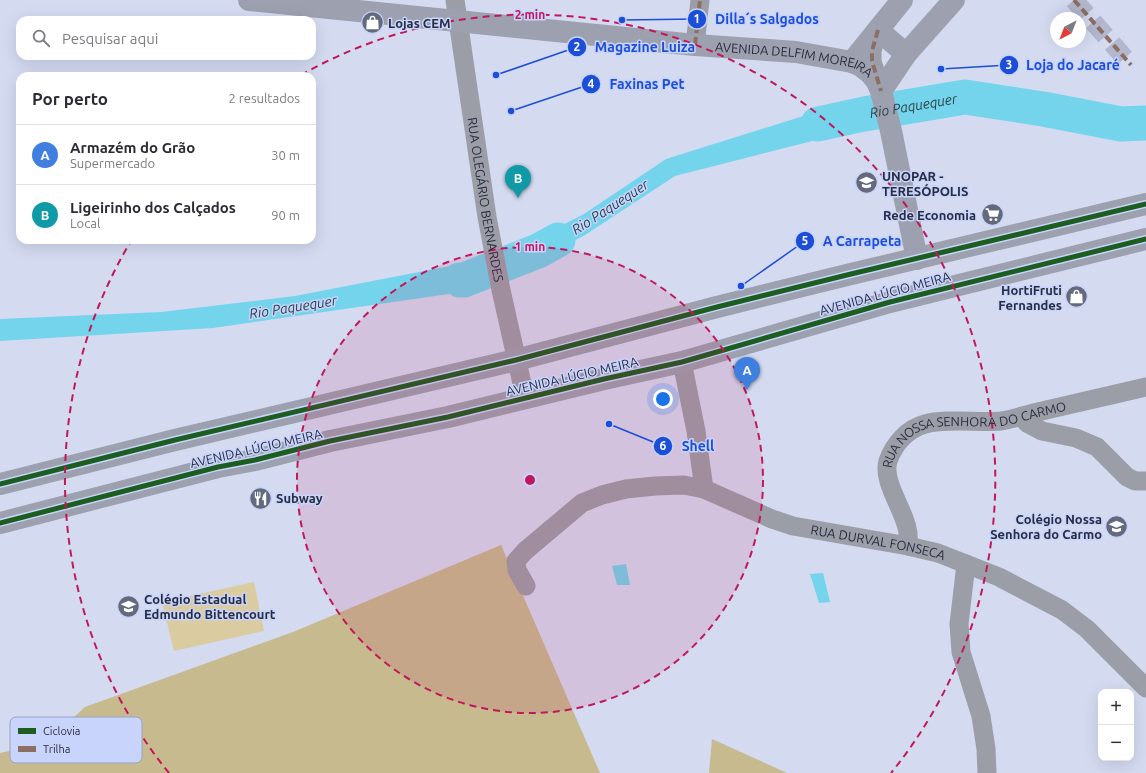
<!DOCTYPE html>
<html lang="pt">
<meta charset="utf-8">
<style>
body{margin:0;font-family:Ubuntu,sans-serif;background:#f7f7f7;color:#2b2b33}
.controls{position:absolute;right:12px;bottom:12px;display:grid;overflow:hidden;border-radius:8px;box-shadow:0 4px 16px #0002}
.controls button{width:36px;height:36px;display:grid;place-items:center;padding:0;border:0;border-bottom:1px solid #e1e1e2;background:#fff;color:#2b2b33;font:20px sans-serif}
.compass{position:absolute;left:1050px;top:12px;width:36px;height:36px;border-radius:50%;background:#fff;box-shadow:0 4px 16px #0002;rotate:222deg}
.you{position:absolute;left:663px;top:399px;width:14px;height:14px;margin:-10px;border:3px solid #fff;border-radius:50%;background:#1a73e8;box-shadow:0 0 0 6px #1a73e833}
.badge{display:grid;place-items:center;width:26px;height:26px;border-radius:50%;background:#0b8043;color:#fff;font-size:13px;font-weight:700}
.pin{position:absolute;translate:-50% -33px;filter:drop-shadow(0 1px 2px #0008)}
.pin::after{content:'';position:absolute;top:21px;width:14px;height:12px;background:inherit;clip-path:polygon(0 0,100% 0,50% 100%)}
.list{margin:0;padding:0;list-style:none}
h2{display:flex;justify-content:space-between;align-items:center;height:52px;margin:0;padding:0 16px;font-size:17px}
h2 small{font-size:13px;font-weight:400;color:#7c7c81}
.list li{display:grid;grid-template-columns:26px 1fr auto;gap:12px;align-items:center;box-sizing:border-box;height:60px;padding:0 16px;border-top:1px solid #e1e1e2}
.list b{display:block;font-size:15px;white-space:nowrap}
.list p{margin:0;font-size:13px;white-space:nowrap;color:#7c7c81}
.list em{font-size:13px;font-style:normal;color:#7c7c81}
.icon{flex:none;width:22px;height:22px;fill:none;stroke:currentColor;stroke-width:2;stroke-linecap:round;stroke-linejoin:round}
.map{position:relative;flex:none;width:1146px;height:773px;overflow:hidden}
.search{position:absolute;background:#fff;box-shadow:0 4px 16px #0002;left:16px;top:16px;width:300px;height:44px;display:flex;align-items:center;gap:10px;box-sizing:border-box;padding:0 14px;border-radius:12px;color:#7c7c81;font-size:15px}
.panel{position:absolute;background:#fff;box-shadow:0 4px 16px #0002;left:16px;top:72px;width:300px;height:172px;border-radius:12px}
.map>svg:first-child{display:block}
.green{fill:#dacba0}
.forest{fill:#c7ba8f}
.water{fill:#74d4eb}
.lines{fill:none;stroke-linecap:round;stroke-linejoin:round}
.river{stroke:#74d4eb;stroke-width:35}
.minor-tunnel{stroke:#b2b7cd;stroke-width:19;stroke-dasharray:19 10;stroke-linecap:butt}
.minor{stroke:#9b9ea7;stroke-width:19}
.major{stroke:#9da0af;stroke-width:22}
.quiet{stroke:#8d6e63;stroke-width:4;stroke-dasharray:8 4;stroke-linecap:butt}
.cycleway-casing{stroke:#c8d4fc;stroke-width:8}
.cycleway{stroke:#1b5e20;stroke-width:5}
.ring{fill:none;stroke:#c2185b;stroke-width:2;stroke-dasharray:7 5}
.labels{text-anchor:middle;stroke-width:3;stroke-linejoin:round;paint-order:stroke}
.poi-label{font-size:13px;font-weight:bold;fill:#282d40;stroke:#c8d4fc;text-anchor:start}
.street-label{font-size:13px;fill:#282d40;stroke:#c8d4fc}
.water-label{font-size:14px;font-style:italic;fill:#2a464c;stroke:#c8d4fc}
.key{fill:#c8d4fc;stroke:#98a2c4;stroke-width:1}
.key-label{font-size:11px;fill:#282d40}
.centre{fill:#c2185b;stroke:#c8d4fc;stroke-width:2}
.ring-label{font-size:12px;text-anchor:middle;font-weight:bold;fill:#c2185b;stroke:#c8d4fc;stroke-width:3;stroke-linejoin:round;paint-order:stroke}
.leader{fill:none;stroke:#1d4ed8;stroke-width:1.5}
.callout-dot{fill:#1d4ed8;stroke:#c8d4fc;stroke-width:1.5}
.mark-label{font-size:12px;text-anchor:middle;font-weight:bold;fill:#fff}
.callout-label{font-size:14px;text-anchor:middle;font-weight:bold;fill:#1d4ed8;stroke:#c8d4fc;stroke-width:3;stroke-linejoin:round;paint-order:stroke}
</style>
<div class="map">
<svg width="1146" height="773" viewBox="0 0 1146 773">
<rect width="100%" height="100%" fill="#d4daf0"/>
<!-- green -->
<path class="green" d="M 254,582 L 264,631 L 174,651 L 162,602 Z"/>
<!-- forest -->
<path class="forest" d="M 501,545 L 600,773 L 0,773 L 0,753 L 46,743 L 85,707 L 293,632 Z
M 712,739 L 787,773 L 709,773 Z"/>
<!-- water -->
<path class="water" d="M 861,101 L 869,124 L 832,136 L 675,176 L 585,235 L 518,270 L 513,250 L 584,214 L 666,159 L 829,108 Z
M 486,259 L 494,281 L 456,293 L 213,328 L 0,341 L 0,319 L 161,312 L 295,296 Z
M 626,564 L 630,585 L 617,585 L 612,566 Z
M 823,573 L 830,602 L 819,603 L 810,574 Z"/>
<g class="lines">
<!-- river -->
<g class="river">
<path id="s1" d="M 818,124 L 864,114 L 965,97 L 1043,109 L 1121,124 L 1146,123"/>
<path d="M 460,280 L 464,280 L 538,251 L 558,240"/>
</g>
<!-- minor-tunnel -->
<path class="minor-tunnel" d="M 1074,0 L 1131,65"/>
<!-- minor -->
<g class="minor">
<path id="s2" d="M 455,0 L 487,217 L 501,290 L 525,397"/>
<path d="M 878,30 L 872,51 L 872,61 L 879,85"/>
<path d="M 695,45 L 700,0"/>
<path id="s3" d="M 682,362 L 696,431 L 704,489 L 772,519 L 793,526 L 908,546 L 938,553 L 999,577 L 1062,610 L 1087,629 L 1146,688"/>
<path d="M 1022,416 L 1027,423 L 1042,431 L 1076,438 L 1097,447 L 1127,477 L 1135,481 L 1146,481"/>
<path id="s4" d="M 908,546 C 908,539 909,534 907,528 C 903,508 882,481 888,461 C 894,444 907,429 925,424 C 946,418 978,423 1001,421 C 1015,419 1028,414 1042,411 C 1077,403 1111,395 1146,387"/>
<path d="M 966,564 L 959,624 L 961,652 L 981,716 L 986,749 L 987,773"/>
<path d="M 526,586 L 517,570 L 516,561 L 525,551 L 582,503 L 602,495 L 626,489 L 655,486 L 684,485 L 704,489"/>
</g>
<!-- major -->
<g class="major">
<path id="s5" d="M 249,0 L 695,45 L 796,52 L 852,62 L 861,66 L 870,73 L 876,80 L 881,91 L 891,131 L 917,259"/>
<path d="M 878,30 L 906,54"/>
<path d="M 852,62 L 902,0"/>
<path d="M 881,91 L 906,54 L 954,0"/>
<path d="M 0,484 L 175,440 L 516,360 L 717,307 L 851,274 L 1146,204"/>
<path d="M 0,523 L 218,467 L 255,460 L 330,441 L 448,417 L 604,379 L 682,362 L 890,302 L 1146,239"/>
</g>
<!-- quiet -->
<path class="quiet" d="M 1074,0 L 1131,65
M 878,30 L 872,51 L 872,61 L 881,91
M 695,45 L 700,0"/>
<defs>
<path id="cycleway" d="M 0,484 L 175,440 L 516,360 L 717,307 L 851,274 L 1146,204
M 0,523 L 218,467 L 255,460 L 330,441 L 448,417 L 604,379 L 682,362 L 890,302 L 1146,239"/>
</defs>
<!-- cycleway casing -->
<use href="#cycleway" class="cycleway-casing"/>
<!-- cycleway -->
<use href="#cycleway" class="cycleway"/>
</g>
<!-- distance rings -->
<circle cx="530" cy="480" r="233" fill="#c2185b" fill-opacity=".12"/>
<g class="ring">
<circle cx="530" cy="480" r="233"/>
<path d="M169 773A465 465 0 0 1 131 241M301 75A465 465 0 0 1 891 773"/>
</g>
<!-- icons -->
<defs>
<symbol id="shop-disc" viewBox="-11 -11 22 22"><circle r="9.5" fill="#646a7e" stroke="#c8d4fc"/><path d="M-5-2.5h2.3a2.7 3.5 0 0 1 5.4 0H5L5.5 6h-11ZM-1.5-2.5h3a1.5 2.3 0 0 0-3 0Z" fill="#fff"/></symbol>
<symbol id="university-disc" viewBox="-11 -11 22 22"><circle r="9.5" fill="#646a7e" stroke="#c8d4fc"/><path d="M0-5L7-2L0 1L-7-2ZM-4 1L0 2.5L4 1V4Q0 6-4 4Z" fill="#fff"/></symbol>
<symbol id="supermarket-disc" viewBox="-11 -11 22 22"><circle r="9.5" fill="#646a7e" stroke="#c8d4fc"/><path d="M-6-5.5h2.5l.6 2H6L4.5 2H-2.5L-4.4-4H-6ZM-1.5 3.2a1.3 1.3 0 1 0 .1 0ZM3 3.2a1.3 1.3 0 1 0 .1 0Z" fill="#fff"/></symbol>
<symbol id="restaurant-disc" viewBox="-11 -11 22 22"><circle r="9.5" fill="#646a7e" stroke="#c8d4fc"/><path d="M-5-6h1v4h1v-4h1v4h1v-4h1v5L-1.5 .5V6h-2V.5L-5-1ZM5-6V6H3V1.5H1.5Q1.5-4 5-6Z" fill="#fff"/></symbol>
<symbol id="school-disc" viewBox="-11 -11 22 22"><circle r="9.5" fill="#646a7e" stroke="#c8d4fc"/><path d="M0-5L7-2L0 1L-7-2ZM-4 1L0 2.5L4 1V4Q0 6-4 4Z" fill="#fff"/></symbol>
</defs>
<g fill-rule="evenodd">
<use href="#shop-disc" x="360" y="10" width="25" height="25"/>
<use href="#university-disc" x="854" y="170" width="25" height="25"/>
<use href="#supermarket-disc" x="980" y="202" width="25" height="25"/>
<use href="#shop-disc" x="1064" y="284" width="25" height="25"/>
<use href="#restaurant-disc" x="248" y="486" width="25" height="25"/>
<use href="#school-disc" x="1104" y="514" width="25" height="25"/>
<use href="#school-disc" x="116" y="594" width="25" height="25"/>
</g>
<g class="labels">
<!-- poi labels -->
<g class="poi-label">
<text x="388" y="28">Lojas CEM</text>
<text x="882" y="181">UNOPAR -<tspan x="882" dy="15">TERESÓPOLIS</tspan></text>
<text x="976" y="220" text-anchor="end">Rede Economia</text>
<text x="1062" y="295" text-anchor="end">HortiFruti<tspan x="1062" dy="15">Fernandes</tspan></text>
<text x="276" y="503">Subway</text>
<text x="1102" y="524" text-anchor="end">Colégio Nossa<tspan x="1102" dy="15">Senhora do Carmo</tspan></text>
<text x="144" y="604">Colégio Estadual<tspan x="144" dy="15">Edmundo Bittencourt</tspan></text>
</g>
<!-- street labels -->
<g class="street-label">
<text dy="5" stroke="none"><textPath href="#s5" startOffset="549">AVENIDA DELFIM MOREIRA</textPath></text>
<text dy="5" stroke="none"><textPath href="#s2" startOffset="202">RUA OLEGÁRIO BERNARDES</textPath></text>
<text transform="translate(885 293) rotate(-15)" y="5">AVENIDA LÚCIO MEIRA</text>
<text transform="translate(572 376) rotate(-13)" y="5">AVENIDA LÚCIO MEIRA</text>
<text dy="5" stroke="none"><textPath href="#s4" startOffset="184">RUA NOSSA SENHORA DO CARMO</textPath></text>
<text transform="translate(256 448) rotate(-13)" y="5">AVENIDA LÚCIO MEIRA</text>
<text dy="5" stroke="none"><textPath href="#s3" startOffset="312">RUA DURVAL FONSECA</textPath></text>
</g>
<!-- water labels -->
<g class="water-label">
<text dy="5" stroke="none"><textPath href="#s1" startOffset="97">Rio Paquequer</textPath></text>
<text transform="translate(610 207) rotate(-33)" y="5">Rio Paquequer</text>
<text transform="translate(293 307) rotate(-9)" y="5">Rio Paquequer</text>
</g>
</g>
<!-- legend -->
<rect x="10" y="717" width="132" height="46" rx="6" class="key"/>
<rect x="18" y="728" width="18" height="6" fill="#1b5e20"/>
<rect x="18" y="746" width="18" height="6" fill="#8d6e63"/>
<g class="key-label">
<text x="43" y="735">Ciclovia</text>
<text x="43" y="753">Trilha</text>
</g>
<circle cx="530" cy="480" r="6" class="centre"/>
<g class="ring-label">
<text x="530" y="19">2 min</text>
<text x="530" y="251">1 min</text>
</g>
<!-- callouts -->
<path class="leader" d="M622 20L697 19M496 75L577 47M941 69L1009 65M511 111L591 84M741 286L805 241M609 424L663 446"/>
<g class="callout-dot">
<circle cx="622" cy="20" r="4"/>
<circle cx="496" cy="75" r="4"/>
<circle cx="941" cy="69" r="4"/>
<circle cx="511" cy="111" r="4"/>
<circle cx="741" cy="286" r="4"/>
<circle cx="609" cy="424" r="4"/>
<circle cx="697" cy="19" r="10"/>
<circle cx="577" cy="47" r="10"/>
<circle cx="1009" cy="65" r="10"/>
<circle cx="591" cy="84" r="10"/>
<circle cx="805" cy="241" r="10"/>
<circle cx="663" cy="446" r="10"/>
</g>
<g class="mark-label">
<text x="697" y="23">1</text>
<text x="577" y="51">2</text>
<text x="1009" y="69">3</text>
<text x="591" y="88">4</text>
<text x="805" y="245">5</text>
<text x="663" y="450">6</text>
</g>
<g class="callout-label">
<text x="767" y="24">Dilla´s Salgados</text>
<text x="645" y="52">Magazine Luiza</text>
<text x="1073" y="70">Loja do Jacaré</text>
<text x="647" y="89">Faxinas Pet</text>
<text x="862" y="246">A Carrapeta</text>
<text x="698" y="451">Shell</text>
</g>
</svg>
<div class="controls">
<button>+</button>
<button>−</button>
</div>
<svg class="compass" viewBox="-18 -18 36 36"><path d="M0-13l5 13h-10z" fill="#e53935"/><path d="M0 13l5-13h-10z" fill="#7c7c81"/></svg>
<div class="you"></div>
<div class="pin badge" style="left:747px;top:390px;background:#3f7fe0">A</div>
<div class="pin badge" style="left:518px;top:198px;background:#0f9aa8">B</div>
<div class="search"><svg class="icon" aria-label="search" viewBox="0 0 24 24"><circle cx="10" cy="10" r="6"/><path d="M15 15l6 6"/></svg>Pesquisar aqui</div>
<section class="panel">
<h2>Por perto<small>2 resultados</small></h2>
<ul class="list">
<li><span class="badge" style="background:#3f7fe0">A</span><div><b>Armazém do Grão</b><p>Supermercado</p></div><em>30 m</em></li>
<li><span class="badge" style="background:#0f9aa8">B</span><div><b>Ligeirinho dos Calçados</b><p>Local</p></div><em>90 m</em></li>
</ul>
</section>
</div>
